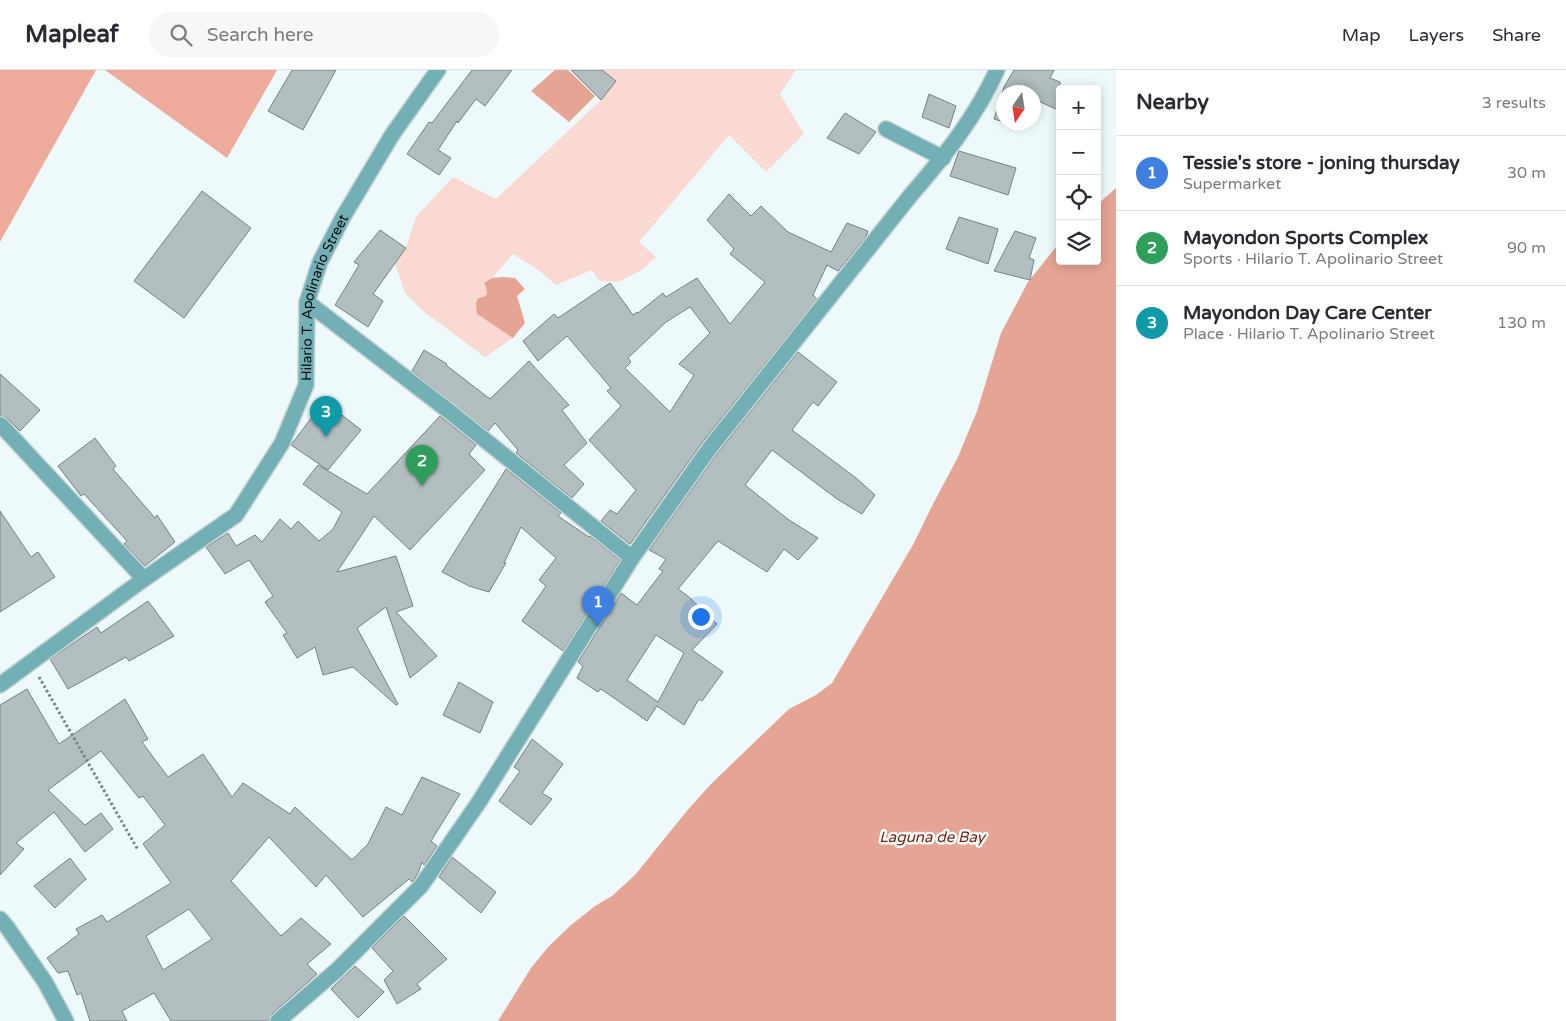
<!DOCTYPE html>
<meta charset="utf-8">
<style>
body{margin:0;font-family:"Varela Round",sans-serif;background:#f7f7f7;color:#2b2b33}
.controls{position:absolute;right:15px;top:15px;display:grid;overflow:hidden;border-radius:5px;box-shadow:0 2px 12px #0003}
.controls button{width:45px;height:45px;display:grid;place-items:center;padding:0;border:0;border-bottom:1px solid #e1e1e2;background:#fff;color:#2b2b33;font:25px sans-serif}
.compass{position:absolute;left:996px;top:15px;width:45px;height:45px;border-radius:50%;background:#fff;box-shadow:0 2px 12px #0003;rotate:193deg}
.you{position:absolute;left:700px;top:546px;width:18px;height:18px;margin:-12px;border:4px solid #fff;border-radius:50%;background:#1a73e8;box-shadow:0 0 0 8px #1a73e833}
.badge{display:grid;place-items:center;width:32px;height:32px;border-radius:50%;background:#0b8043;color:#fff;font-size:16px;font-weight:700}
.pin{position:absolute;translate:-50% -41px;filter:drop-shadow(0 1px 2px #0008)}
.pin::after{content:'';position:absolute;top:26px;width:18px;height:15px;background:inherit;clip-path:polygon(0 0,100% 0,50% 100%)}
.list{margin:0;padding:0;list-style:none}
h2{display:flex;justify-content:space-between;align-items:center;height:65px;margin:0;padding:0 20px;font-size:21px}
h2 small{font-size:16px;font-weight:400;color:#7c7c81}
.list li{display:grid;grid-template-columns:32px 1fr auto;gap:15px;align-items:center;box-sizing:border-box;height:75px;padding:0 20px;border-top:1px solid #e1e1e2}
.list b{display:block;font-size:19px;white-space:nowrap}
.list p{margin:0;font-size:16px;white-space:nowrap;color:#7c7c81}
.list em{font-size:16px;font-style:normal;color:#7c7c81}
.icon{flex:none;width:28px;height:28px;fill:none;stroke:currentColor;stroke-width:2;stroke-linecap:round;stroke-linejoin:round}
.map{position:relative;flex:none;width:1116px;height:951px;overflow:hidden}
header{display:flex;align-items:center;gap:30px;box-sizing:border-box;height:70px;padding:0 25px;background:#fff;border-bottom:1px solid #e1e1e2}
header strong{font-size:24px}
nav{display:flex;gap:28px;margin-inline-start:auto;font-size:18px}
.search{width:350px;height:45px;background:#f7f7f7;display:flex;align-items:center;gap:12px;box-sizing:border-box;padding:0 18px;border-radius:28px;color:#7c7c81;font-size:19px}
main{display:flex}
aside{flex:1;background:#fff}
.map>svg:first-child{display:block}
.green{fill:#f9d9d1}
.forest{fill:#eeab9b}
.water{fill:#e6a494}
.building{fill:#b2bebf;stroke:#778283;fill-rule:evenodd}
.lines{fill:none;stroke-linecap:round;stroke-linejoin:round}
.minor-casing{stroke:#c9d4d4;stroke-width:18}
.path{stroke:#7d8586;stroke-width:3;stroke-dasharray:2.5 2.5;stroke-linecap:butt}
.minor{stroke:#72b0b5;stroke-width:15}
.labels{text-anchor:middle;stroke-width:5;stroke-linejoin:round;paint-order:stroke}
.street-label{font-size:14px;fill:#0b0f0f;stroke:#fff}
.water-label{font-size:15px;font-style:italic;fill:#712414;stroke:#fff}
</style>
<header>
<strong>Mapleaf</strong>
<div class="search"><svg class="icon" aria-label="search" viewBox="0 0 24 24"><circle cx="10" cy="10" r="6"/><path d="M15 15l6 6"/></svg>Search here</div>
<nav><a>Map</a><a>Layers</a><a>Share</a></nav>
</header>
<main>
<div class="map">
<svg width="1116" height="951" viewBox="0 0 1116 951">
<rect width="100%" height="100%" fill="#edf9fa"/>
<!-- green -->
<path class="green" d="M 602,0 L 796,0 L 780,24 L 804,64 L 766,102 L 729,65 L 639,172 L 656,187 L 640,201 L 618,212 L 599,211 L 592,200 L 556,215 L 537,199 L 513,184 L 492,208 L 484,213 L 487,224 L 483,227 L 477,244 L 513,268 L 485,287 L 423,241 L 405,223 L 395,193 L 406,178 L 416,147 L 453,107 L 496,129 L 601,30 L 615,11 Z"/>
<!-- forest -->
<path class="forest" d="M 0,0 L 96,0 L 0,172 Z
M 105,0 L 277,0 L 227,88 Z"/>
<!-- water -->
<path class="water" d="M 555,0 L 568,0 L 595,26 L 569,52 L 531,21 Z
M 1116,118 L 1116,951 L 498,951 L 531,898 L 549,876 L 570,856 L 595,836 L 612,826 L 635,805 L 686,742 L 711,714 L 789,639 L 816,625 L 832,613 L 914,473 L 932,436 L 958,387 L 977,341 L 1001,263 L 1028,212 L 1060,172 L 1060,191 L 1097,191 L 1097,135 Z
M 502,207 L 515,208 L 525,219 L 517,226 L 525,253 L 513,268 L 477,244 L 476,233 L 478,228 L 483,227 L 487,224 L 486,218 L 484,213 L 492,208 Z"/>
<!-- building -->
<path class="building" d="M 292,0 L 336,0 L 303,60 L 268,41 Z
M 472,0 L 512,0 L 485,36 L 476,29 L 458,53 L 457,51 L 438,80 L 451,88 L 439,105 L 407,84 L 429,52 L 432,53 Z
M 571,0 L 602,0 L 616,11 L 601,30 Z
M 1014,0 L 1054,0 L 1050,8 L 1060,12 L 1060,41 L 1036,30 L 1034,38 L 1034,22 L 1004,22 L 1004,52 L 994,49 L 1004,17 Z
M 929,24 L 956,36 L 949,58 L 922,47 Z
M 845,43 L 876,62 L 859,84 L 827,68 Z
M 959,81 L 1016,98 L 1008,125 L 950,106 Z
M 202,121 L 251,158 L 184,248 L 134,211 Z
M 729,124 L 751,146 L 761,136 L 788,162 L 831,182 L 847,153 L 868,161 L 866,167 L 838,201 L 827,195 L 813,225 L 817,229 L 701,374 L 630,474 L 601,451 L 610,440 L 617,444 L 636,420 L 589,370 L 621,336 L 607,321 L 611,318 L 567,266 L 538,291 L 523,271 L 554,244 L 558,248 L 610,213 L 633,245 L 637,242 L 638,243 L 663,223 L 666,227 L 697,208 L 730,254 L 765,212 L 730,184 L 734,179 L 707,150 ZM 690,237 L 710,263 L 679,294 L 694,305 L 670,342 L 625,298 L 631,292 L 628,288 L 666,252 Z
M 959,147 L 998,159 L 988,194 L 946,179 Z
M 380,160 L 406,178 L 373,224 L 383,231 L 368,257 L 335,235 L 359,195 L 354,192 Z
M 1015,161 L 1036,168 L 1029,188 L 1034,190 L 1030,210 L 994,201 Z
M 424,280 L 447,294 L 446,295 L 490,329 L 529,291 L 569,335 L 562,340 L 587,373 L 564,395 L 584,414 L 572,428 L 516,383 L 518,380 L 495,353 L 488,361 L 412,301 Z
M 798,282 L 837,312 L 818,336 L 813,332 L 792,360 L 856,408 L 875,425 L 862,444 L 837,429 L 772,380 L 745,415 L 789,450 L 818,468 L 798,490 L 784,479 L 767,502 L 718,471 L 678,519 L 689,527 L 717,554 L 692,580 L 723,602 L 702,631 L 699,629 L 684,655 L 657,636 L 647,651 L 601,619 L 598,622 L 577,608 L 583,596 L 578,592 L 621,523 L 637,535 L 663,501 L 659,499 L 666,489 L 649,480 L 716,385 ZM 656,565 L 684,583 L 658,632 L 627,610 Z
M 0,304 L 40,340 L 20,361 L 7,348 L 0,346 Z
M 324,331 L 361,360 L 328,400 L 291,375 Z
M 440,346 L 476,375 L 469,384 L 485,400 L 410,480 L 374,446 L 337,502 L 396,486 L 413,536 L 396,542 L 437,586 L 410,608 L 386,537 L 357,558 L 398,634 L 396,635 L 353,597 L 323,605 L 315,577 L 297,588 L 283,565 L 287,563 L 265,532 L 273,526 L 249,490 L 225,504 L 206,477 L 228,463 L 236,476 L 255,465 L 262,472 L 280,449 L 291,459 L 298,451 L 319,471 L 333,459 L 342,442 L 303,414 L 318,395 L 367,424 Z
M 95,368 L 116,396 L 113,399 L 155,448 L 157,445 L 175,472 L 145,496 L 124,474 L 127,471 L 84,424 L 81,426 L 58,396 Z
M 506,399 L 561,443 L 558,446 L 589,467 L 590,466 L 620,490 L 563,581 L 522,551 L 546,516 L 539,510 L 556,488 L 521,457 L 504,493 L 506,493 L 489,522 L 469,516 L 442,502 Z
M 0,441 L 31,487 L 38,482 L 55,507 L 0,542 Z
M 148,531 L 174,566 L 129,591 L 126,587 L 68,619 L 50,589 L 97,557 L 101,563 Z
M 459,612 L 493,632 L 480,663 L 443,645 Z
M 27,619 L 59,674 L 125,629 L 148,669 L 142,672 L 168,707 L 203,684 L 232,727 L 243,713 L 290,744 L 295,737 L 352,790 L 368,774 L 386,737 L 402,745 L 422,707 L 460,724 L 431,771 L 437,776 L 424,795 L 422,792 L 418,803 L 414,810 L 412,812 L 409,809 L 363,847 L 326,805 L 316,817 L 269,767 L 231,811 L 281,866 L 301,848 L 331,874 L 307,894 L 317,904 L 272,944 L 269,951 L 171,951 L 154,923 L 122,941 L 127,951 L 90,951 L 81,923 L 77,925 L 68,901 L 58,903 L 47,888 L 79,864 L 76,859 L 102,845 L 107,852 L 171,813 L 143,774 L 165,755 L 143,726 L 139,728 L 101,681 L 48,720 L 85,755 L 101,743 L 113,759 L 85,782 L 54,742 L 16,773 L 24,779 L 0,805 L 0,635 ZM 189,839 L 212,869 L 163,900 L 146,866 Z
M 532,669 L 563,694 L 542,723 L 552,729 L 531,755 L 499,731 L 520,701 L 514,697 Z
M 452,787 L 496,822 L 481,843 L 439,807 Z
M 70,788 L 86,809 L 55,838 L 34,816 Z
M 404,846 L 447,889 L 417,914 L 421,919 L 397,934 L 384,910 L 393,901 L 372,878 Z
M 355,896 L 384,922 L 358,948 L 331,919 Z"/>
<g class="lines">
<defs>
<g id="minor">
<path d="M 886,59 L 943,88"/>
<path d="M 307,232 L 450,342 L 632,488"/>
<path d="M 1,355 L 144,509"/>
<path id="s1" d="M 0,615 L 144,509 L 236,445 L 282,373 L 306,315 L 307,232 L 320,192 L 343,147 L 392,65 L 438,0"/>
<path d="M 0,849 L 7,857 L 45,912 L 66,951"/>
<path d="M 278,951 L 337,900 L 421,816 L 479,732 L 632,488 L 709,379 L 910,126 C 943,88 976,47 997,0"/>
</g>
</defs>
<!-- minor casing -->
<use href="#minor" class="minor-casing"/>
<!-- path -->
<path class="path" d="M 39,607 L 138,780"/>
<!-- minor -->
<use href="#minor" class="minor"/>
</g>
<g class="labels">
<!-- street labels -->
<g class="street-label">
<text dy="5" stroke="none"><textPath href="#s1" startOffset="530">Hilario T. Apolinario Street</textPath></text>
</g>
<!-- water labels -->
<g class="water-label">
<text x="932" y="772">Laguna de Bay</text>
</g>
</g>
</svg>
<div class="controls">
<button>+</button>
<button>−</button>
<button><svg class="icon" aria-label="locate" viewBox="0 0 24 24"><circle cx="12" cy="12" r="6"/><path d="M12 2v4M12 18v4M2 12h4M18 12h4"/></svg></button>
<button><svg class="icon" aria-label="layers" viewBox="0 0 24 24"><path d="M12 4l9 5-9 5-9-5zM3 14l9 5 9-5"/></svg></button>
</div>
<svg class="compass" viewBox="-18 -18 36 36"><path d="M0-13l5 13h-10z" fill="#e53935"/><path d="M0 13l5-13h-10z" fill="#7c7c81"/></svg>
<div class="you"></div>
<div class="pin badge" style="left:598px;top:557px;background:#3f7fe0">1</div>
<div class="pin badge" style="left:422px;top:416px;background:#2e9e5b">2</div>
<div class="pin badge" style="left:326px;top:367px;background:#0f9aa8">3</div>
</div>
<aside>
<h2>Nearby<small>3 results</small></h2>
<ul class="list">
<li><span class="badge" style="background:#3f7fe0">1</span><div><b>Tessie's store - joning thursday</b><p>Supermarket</p></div><em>30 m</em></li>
<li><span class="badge" style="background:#2e9e5b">2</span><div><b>Mayondon Sports Complex</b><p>Sports · Hilario T. Apolinario Street</p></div><em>90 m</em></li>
<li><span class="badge" style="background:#0f9aa8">3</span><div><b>Mayondon Day Care Center</b><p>Place · Hilario T. Apolinario Street</p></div><em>130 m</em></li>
</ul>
</aside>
</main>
